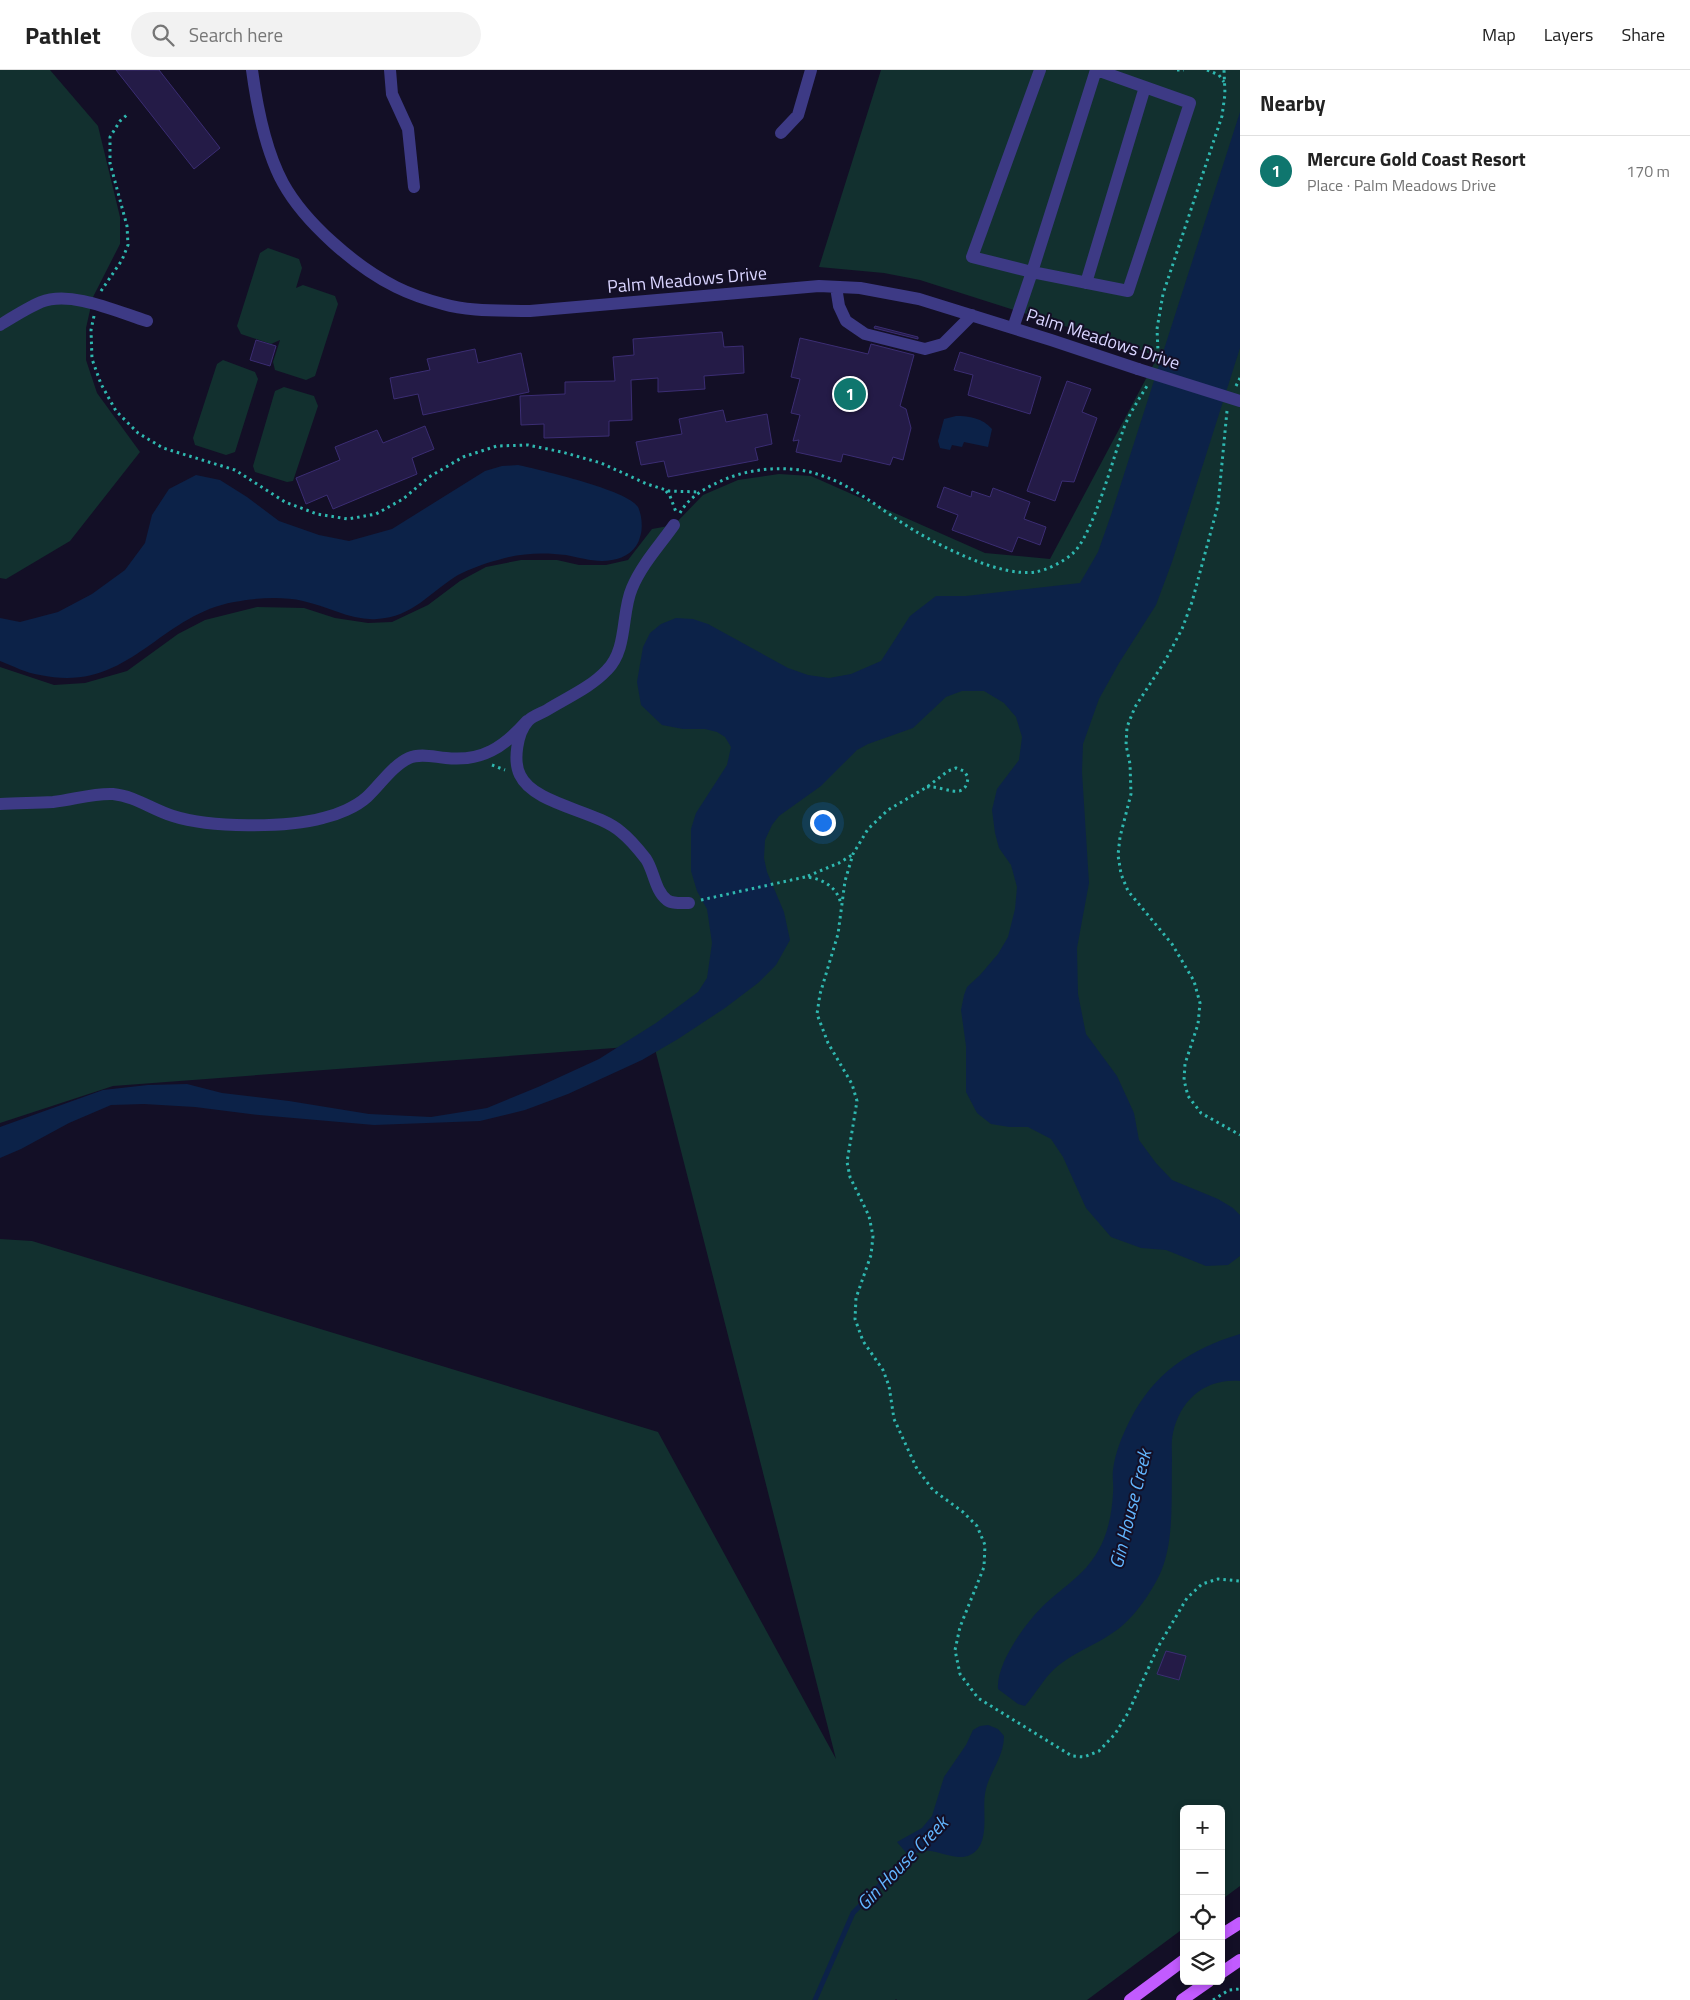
<!DOCTYPE html>
<meta charset="utf-8">
<style>
body{margin:0;font-family:"Titillium Web",sans-serif;background:#f2f2f2;color:#222}
.controls{position:absolute;right:15px;bottom:15px;display:grid;overflow:hidden;border-radius:8px;box-shadow:0 2px 8px #0003}
.controls button{width:45px;height:45px;display:grid;place-items:center;padding:0;border:0;border-bottom:1px solid #e0e0e0;background:#fff;color:#222;font:25px sans-serif}
.you{position:absolute;left:822px;top:752px;width:18px;height:18px;margin:-12px;border:4px solid #fff;border-radius:50%;background:#1a73e8;box-shadow:0 0 0 8px #1a73e833}
.badge{display:grid;place-items:center;width:32px;height:32px;border-radius:50%;background:#0f766e;color:#fff;font-size:16px;font-weight:700}
.pin{position:absolute;translate:-50% -50%;border:2px solid #fff;box-shadow:0 1px 5px #0006}
.list{margin:0;padding:0;list-style:none}
h2{display:flex;justify-content:space-between;align-items:center;height:65px;margin:0;padding:0 20px;font-size:21px}
h2 small{font-size:16px;font-weight:400;color:#767676}
.list li{display:grid;grid-template-columns:32px 1fr auto;gap:15px;align-items:center;box-sizing:border-box;height:70px;padding:0 20px;border-top:1px solid #e0e0e0}
.list b{display:block;font-size:19px;white-space:nowrap}
.list p{margin:0;font-size:16px;white-space:nowrap;color:#767676}
.list em{font-size:16px;font-style:normal;color:#767676}
.icon{flex:none;width:28px;height:28px;fill:none;stroke:currentColor;stroke-width:2;stroke-linecap:round;stroke-linejoin:round}
.map{position:relative;flex:none;width:1240px;height:1930px;overflow:hidden}
header{display:flex;align-items:center;gap:30px;box-sizing:border-box;height:70px;padding:0 25px;background:#fff;border-bottom:1px solid #e0e0e0}
header strong{font-size:24px}
nav{display:flex;gap:28px;margin-inline-start:auto;font-size:18px}
.search{width:350px;height:45px;background:#f2f2f2;display:flex;align-items:center;gap:12px;box-sizing:border-box;padding:0 18px;border-radius:28px;color:#767676;font-size:19px}
main{display:flex}
aside{flex:1;background:#fff}
.map>svg:first-child{display:block}
.green{fill:#12302f}
.water{fill:#0c2248}
.lines{fill:none;stroke-linecap:round;stroke-linejoin:round}
.stream{stroke:#0c2248;stroke-width:5}
.building{fill:#241b47;stroke:#3b2d73}
.path{stroke:#2fb8b0;stroke-width:3;stroke-dasharray:2.5 4;stroke-linecap:butt}
.minor{stroke:#3d3a85;stroke-width:12}
.major{stroke:#c25bff;stroke-width:12}
.minor-bridge{stroke:#3d3a85;stroke-width:12}
.labels{text-anchor:middle;stroke-width:4;stroke-linejoin:round;paint-order:stroke}
.street-label{font-size:18px;fill:#d9d4ff;stroke:#130f26}
.water-label{font-size:19px;font-style:italic;fill:#62b6ff;stroke:#130f26}
</style>
<header>
<strong>Pathlet</strong>
<div class="search"><svg class="icon" aria-label="search" viewBox="0 0 24 24"><circle cx="10" cy="10" r="6"/><path d="M15 15l6 6"/></svg>Search here</div>
<nav><a>Map</a><a>Layers</a><a>Share</a></nav>
</header>
<main>
<div class="map">
<svg width="1240" height="1930" viewBox="0 0 1240 1930">
<rect width="100%" height="100%" fill="#130f26"/>
<!-- green -->
<path class="green" d="M 0,0 L 50,0 L 98,56 L 120,147 L 120,174 L 93,227 L 86,258 L 86,290 L 97,323 L 140,382 L 70,471 L 6,509 L 0,508 Z
M 881,0 L 1240,0 L 1240,1816 L 1221,1830 L 1221,1739 L 1184,1739 L 1184,1858 L 1087,1930 L 897,1930 L 896,1929 L 895,1930 L 0,1930 L 0,1169 L 32,1171 L 658,1362 L 836,1689 L 654,975 L 113,1016 L 0,1053 L 0,597 L 54,615 L 85,613 L 127,601 L 178,564 L 205,550 L 257,537 L 304,538 L 335,548 L 368,553 L 392,552 L 428,535 L 460,511 L 486,497 L 521,490 L 557,490 L 579,495 L 606,495 L 628,490 L 652,459 L 674,455 L 703,425 L 738,410 L 779,404 L 811,406 L 985,483 L 1050,489 L 1157,288 L 1146,282 L 920,210 L 884,203 L 819,197 Z
M 268,178 L 299,189 L 302,198 L 296,218 L 303,215 L 335,226 L 338,234 L 315,306 L 306,310 L 275,300 L 273,292 L 280,270 L 271,274 L 241,264 L 237,256 L 260,183 Z
M 223,290 L 255,302 L 258,309 L 235,382 L 226,385 L 195,375 L 193,368 L 217,294 Z
M 284,317 L 314,326 L 318,336 L 293,411 L 287,412 L 255,402 L 253,396 L 275,321 Z"/>
<!-- water -->
<path class="water" d="M 1240,42 L 1240,278 L 1172,492 L 1156,535 L 1119,593 L 1099,629 L 1083,674 L 1082,702 L 1089,813 L 1077,878 L 1078,924 L 1086,964 L 1117,1006 L 1134,1043 L 1139,1070 L 1156,1093 L 1172,1110 L 1218,1129 L 1233,1138 L 1240,1145 L 1240,1186 L 1228,1195 L 1206,1196 L 1166,1180 L 1141,1178 L 1111,1167 L 1086,1138 L 1063,1087 L 1051,1069 L 1028,1057 L 1009,1057 L 991,1054 L 977,1043 L 966,1022 L 966,976 L 961,940 L 964,925 L 967,917 L 980,905 L 998,884 L 1008,867 L 1015,839 L 1017,817 L 1011,795 L 999,778 L 995,763 L 992,740 L 997,719 L 1019,690 L 1022,667 L 1016,647 L 1004,633 L 984,621 L 962,621 L 946,627 L 913,658 L 868,674 L 857,680 L 821,716 L 779,746 L 772,755 L 765,770 L 764,788 L 767,802 L 784,842 L 790,870 L 776,895 L 758,913 L 725,938 L 678,969 L 642,990 L 568,1024 L 525,1040 L 480,1051 L 374,1055 L 259,1045 L 195,1037 L 144,1034 L 111,1035 L 69,1053 L 21,1079 L 0,1088 L 0,1057 L 103,1020 L 148,1015 L 187,1014 L 222,1023 L 289,1031 L 369,1044 L 431,1047 L 487,1038 L 538,1017 L 599,989 L 656,953 L 698,922 L 707,908 L 712,873 L 707,839 L 697,821 L 691,801 L 691,759 L 696,743 L 727,695 L 731,677 L 725,667 L 717,662 L 705,659 L 683,659 L 662,655 L 641,635 L 637,612 L 643,577 L 650,563 L 661,554 L 676,548 L 693,549 L 708,554 L 788,598 L 808,605 L 829,608 L 851,604 L 881,591 L 910,546 L 936,526 L 966,526 L 1080,513 L 1098,482 L 1111,445 Z
M 956,346 C 970,346 982,348 992,359 L 988,377 L 964,372 L 962,377 L 952,375 L 950,380 L 940,378 L 938,371 L 944,349 Z
M 518,395 C 540,400 628,420 638,437 C 642,445 643,459 640,467 C 637,480 625,488 612,490 C 596,493 582,488 566,485 C 543,482 520,483 498,490 C 485,493 470,499 458,505 C 430,522 413,547 377,549 C 352,551 327,536 303,531 C 282,526 255,528 234,532 C 157,546 129,624 40,605 C 26,603 13,596 0,591 L 0,548 L 20,552 L 58,542 L 92,524 L 125,500 L 145,473 L 152,445 L 169,419 L 196,405 L 220,410 L 247,427 L 279,451 L 319,465 L 349,471 L 392,459 L 485,401 L 502,396 Z
M 1240,1264 L 1240,1311 C 1205,1308 1180,1330 1173,1363 C 1171,1372 1172,1381 1172,1390 C 1171,1425 1175,1474 1159,1506 C 1149,1526 1131,1552 1111,1564 C 1095,1575 1075,1582 1059,1595 C 1045,1606 1037,1622 1025,1636 L 1018,1634 L 998,1619 C 996,1594 1024,1555 1042,1537 C 1061,1518 1084,1506 1098,1481 C 1108,1464 1112,1443 1113,1423 C 1114,1416 1112,1408 1113,1400 C 1115,1383 1122,1366 1130,1350 C 1154,1303 1190,1279 1240,1264 Z
M 988,1655 L 998,1659 L 1004,1666 C 1004,1688 988,1703 985,1724 C 982,1742 991,1775 970,1785 C 956,1792 937,1779 924,1781 C 919,1782 913,1784 909,1786 L 897,1772 L 922,1758 L 932,1746 L 944,1707 L 966,1675 L 973,1660 L 980,1656 Z"/>
<g class="lines">
<!-- stream -->
<path class="stream" d="M 815,1930 L 853,1843 L 912,1782"/>
</g>
<!-- building -->
<path class="building" d="M 116,0 L 159,0 L 220,78 L 194,99 Z
M 875,256 L 918,267 L 918,269 L 874,258 Z
M 722,262 L 724,277 L 743,276 L 744,303 L 704,306 L 705,319 L 658,322 L 658,308 L 631,310 L 632,350 L 609,351 L 609,366 L 544,368 L 544,354 L 521,355 L 520,326 L 565,324 L 565,312 L 615,311 L 613,287 L 634,285 L 633,269 Z
M 800,268 L 868,284 L 871,274 L 914,285 L 900,336 L 906,339 L 911,358 L 903,390 L 893,387 L 890,395 L 843,384 L 841,392 L 796,382 L 799,370 L 793,371 L 800,345 L 791,343 L 800,309 L 791,307 Z
M 256,270 L 276,276 L 270,296 L 250,290 Z
M 475,279 L 478,293 L 521,283 L 529,322 L 423,345 L 418,324 L 394,329 L 390,308 L 430,300 L 427,289 Z
M 960,282 L 1041,307 L 1030,344 L 968,325 L 973,305 L 954,300 Z
M 1067,311 L 1091,319 L 1082,342 L 1097,348 L 1074,412 L 1062,411 L 1055,431 L 1027,421 Z
M 723,340 L 726,352 L 767,344 L 772,374 L 755,378 L 758,390 L 668,407 L 664,391 L 641,395 L 636,372 L 682,364 L 679,349 Z
M 425,356 L 434,379 L 412,388 L 417,404 L 333,439 L 327,425 L 306,434 L 296,408 L 340,390 L 335,377 L 377,360 L 383,373 Z
M 944,417 L 971,427 L 972,421 L 990,427 L 993,418 L 1030,432 L 1024,449 L 1046,457 L 1040,475 L 1018,467 L 1012,482 L 952,460 L 958,445 L 937,437 Z
M 1166,1581 L 1186,1586 L 1179,1610 L 1157,1604 Z"/>
<g class="lines">
<!-- path -->
<path class="path" d="M 1177,0 L 1184,0
M 1207,0 L 1219,5 L 1224,12
M 101,221 L 122,190 L 128,175 L 127,156 L 110,93 L 110,67 L 120,51 L 128,44
M 94,246 L 91,260 L 92,289 L 101,314 L 116,341 L 138,363 L 163,378 L 235,400 L 285,432 L 317,444 L 348,449 L 376,444 L 403,429 L 429,407 L 463,387 L 497,376 L 528,375 L 562,382 L 601,393 L 647,414 L 669,421 L 699,422
M 1155,291 L 1158,281 L 1157,259 L 1163,224 L 1222,46 L 1225,24 L 1224,0
M 1236,316 L 1240,308
M 1227,341 L 1218,435 L 1192,532 L 1182,559 L 1165,591 L 1135,637 L 1127,657 L 1126,675 L 1130,694 L 1131,724 L 1120,767 L 1118,785 L 1121,804 L 1128,821 L 1172,874 L 1194,911 L 1200,933 L 1198,954 L 1185,994 L 1184,1010 L 1188,1026 L 1201,1043 L 1240,1065
M 666,421 L 670,426 L 676,442
M 680,443 C 690,425 709,416 728,408 C 754,398 790,395 817,404 C 854,415 882,441 915,461 C 944,478 1001,507 1035,502 C 1047,500 1063,492 1072,484 C 1093,467 1114,384 1125,355 C 1131,341 1139,329 1147,316
M 492,695 L 505,700
M 927,717 C 943,715 966,733 968,707 L 964,701 L 956,698 L 948,701 L 927,717 L 888,740 L 868,759 L 853,784 L 845,811 L 838,864 L 820,924 L 817,944 L 828,973 L 852,1014 L 857,1031 L 847,1092 L 850,1107 L 869,1146 L 873,1166 L 871,1185 L 856,1228 L 855,1249 L 863,1271 L 883,1300 L 889,1316 L 894,1349 L 917,1399 L 933,1420 L 963,1442 L 977,1456 L 985,1475 L 984,1497 L 960,1557 L 955,1580 L 960,1604 L 978,1628 L 1072,1686 L 1084,1687 L 1099,1681 L 1115,1664 L 1128,1643 L 1158,1577 L 1187,1528 L 1202,1514 L 1218,1509 L 1240,1511
M 808,806 L 839,793 L 852,785
M 701,830 L 805,807 C 822,808 838,817 841,835
M 1213,1930 L 1229,1920 L 1240,1919"/>
<!-- minor -->
<path class="minor" d="M 252,0 C 257,37 265,80 283,113 C 305,153 356,197 396,217 C 410,224 428,230 443,234 C 470,242 501,240 530,241 L 819,216 L 860,218 L 919,229 L 1051,270 L 1138,299
M 390,0 L 392,24 L 408,59 L 414,117
M 1096,0 L 1032,202 L 1128,221 L 1190,33 L 1097,0
M 781,63 L 798,45 L 811,0
M 1086,213 L 1145,17
M 836,217 L 839,236 L 846,251 L 865,264 L 925,279 L 943,274 L 972,245
M 0,255 C 13,247 27,238 41,232 C 71,220 118,242 147,251
M 1013,258 L 1032,202 L 972,187 L 1040,0
M 674,455 C 660,475 642,494 632,518 C 621,543 628,579 607,600 C 590,618 568,627 547,640 C 542,643 532,646 528,651 C 517,663 513,691 520,705 C 534,735 596,740 621,762 C 630,769 639,780 646,789 C 654,801 655,821 667,830 C 672,834 682,833 689,833
M 0,734 C 18,733 35,733 53,732 C 73,730 93,723 113,724 C 135,726 153,740 173,746 C 210,758 286,758 323,748 C 337,745 356,737 367,727 C 380,715 392,696 409,688 C 420,683 434,687 446,688 C 482,692 504,677 527,651"/>
<!-- major -->
<path class="major" d="M 1221,1865 L 1240,1853
M 1221,1903 L 1240,1890
M 1130,1930 L 1184,1890
M 1182,1930 L 1209,1911"/>
<!-- minor-bridge -->
<path class="minor-bridge" d="M 1138,299 L 1240,331"/>
</g>
<g class="labels">
<!-- street labels -->
<g class="street-label">
<text transform="translate(687 210) rotate(-5)" y="6">Palm Meadows Drive</text>
<text transform="translate(1103 269) rotate(18)" y="6">Palm Meadows Drive</text>
</g>
<!-- water labels -->
<g class="water-label">
<text transform="translate(1130 1439) rotate(-76)" y="7">Gin House Creek</text>
<text transform="translate(902 1793) rotate(-46)" y="7">Gin House Creek</text>
</g>
</g>
</svg>
<div class="controls">
<button>+</button>
<button>−</button>
<button><svg class="icon" aria-label="locate" viewBox="0 0 24 24"><circle cx="12" cy="12" r="6"/><path d="M12 2v4M12 18v4M2 12h4M18 12h4"/></svg></button>
<button><svg class="icon" aria-label="layers" viewBox="0 0 24 24"><path d="M12 4l9 5-9 5-9-5zM3 14l9 5 9-5"/></svg></button>
</div>
<div class="you"></div>
<div class="pin badge" style="left:850px;top:324px">1</div>
</div>
<aside>
<h2>Nearby<small></small></h2>
<ul class="list">
<li><span class="badge">1</span><div><b>Mercure Gold Coast Resort</b><p>Place · Palm Meadows Drive</p></div><em>170 m</em></li>
</ul>
</aside>
</main>
